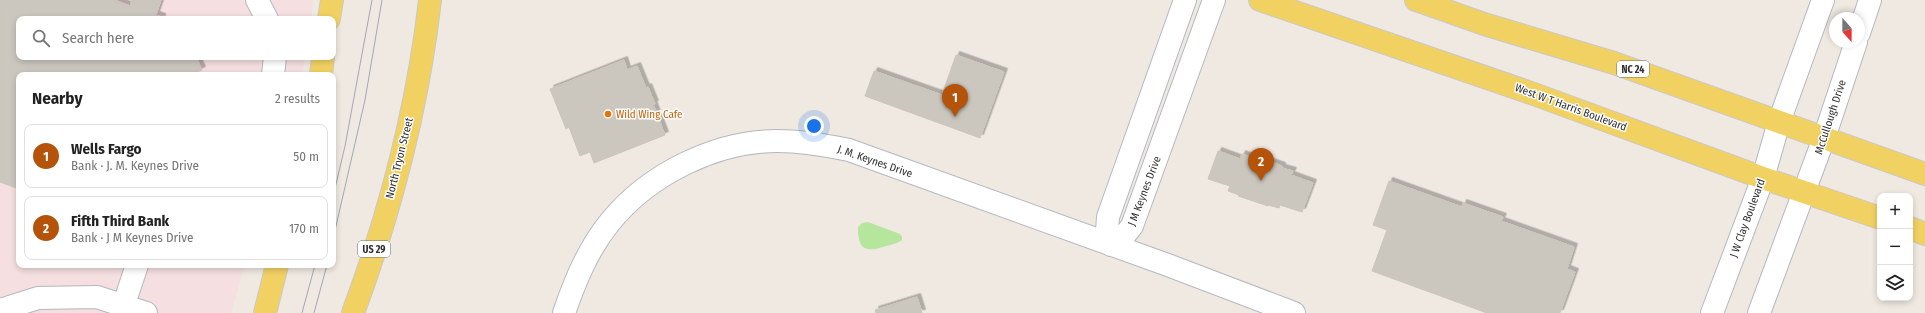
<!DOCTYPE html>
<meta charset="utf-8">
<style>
body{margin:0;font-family:"Fira Sans Condensed",sans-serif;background:#f6f6f6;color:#222}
.controls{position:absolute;right:12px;bottom:12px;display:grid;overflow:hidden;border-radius:8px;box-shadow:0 2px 6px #0003}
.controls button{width:36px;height:36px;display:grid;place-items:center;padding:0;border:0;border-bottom:1px solid #e0e0e0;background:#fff;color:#222;font:20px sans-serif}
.compass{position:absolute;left:1829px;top:12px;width:36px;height:36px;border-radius:50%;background:#fff;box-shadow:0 2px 6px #0003;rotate:159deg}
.you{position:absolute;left:814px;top:126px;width:14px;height:14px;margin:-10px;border:3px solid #fff;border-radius:50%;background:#1a73e8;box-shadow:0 0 0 6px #1a73e833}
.badge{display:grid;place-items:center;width:26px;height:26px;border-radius:50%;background:#b45309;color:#fff;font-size:13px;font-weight:700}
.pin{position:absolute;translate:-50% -33px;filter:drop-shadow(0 1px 2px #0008)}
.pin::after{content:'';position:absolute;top:21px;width:14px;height:12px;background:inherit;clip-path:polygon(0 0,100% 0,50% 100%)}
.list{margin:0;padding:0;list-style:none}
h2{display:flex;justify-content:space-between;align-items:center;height:52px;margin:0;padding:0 16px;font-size:17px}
h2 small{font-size:13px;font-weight:400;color:#767676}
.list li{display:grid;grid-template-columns:26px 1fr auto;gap:12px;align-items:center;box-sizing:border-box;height:64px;margin:0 8px 8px;padding:0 8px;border:1px solid #e0e0e0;border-radius:8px}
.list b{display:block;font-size:15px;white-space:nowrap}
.list p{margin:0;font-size:13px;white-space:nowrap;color:#767676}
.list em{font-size:13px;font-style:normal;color:#767676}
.icon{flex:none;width:22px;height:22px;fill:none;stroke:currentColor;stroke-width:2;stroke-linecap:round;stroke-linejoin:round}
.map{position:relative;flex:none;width:1925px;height:313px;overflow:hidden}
.search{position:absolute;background:#fff;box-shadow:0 2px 6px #0003;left:16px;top:16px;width:320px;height:44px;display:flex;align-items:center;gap:10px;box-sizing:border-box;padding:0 14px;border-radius:8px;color:#767676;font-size:15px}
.panel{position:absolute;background:#fff;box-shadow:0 2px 6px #0003;left:16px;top:72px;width:320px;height:196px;border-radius:8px}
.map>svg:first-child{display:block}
.medical{fill:#f5dfe0}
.green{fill:#b6e59e}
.building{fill:#cbc7bf;stroke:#cbc5ba;filter:url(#shadow)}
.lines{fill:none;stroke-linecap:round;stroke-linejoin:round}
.minor-casing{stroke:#b4b7c1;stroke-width:24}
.major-casing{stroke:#c9c9c9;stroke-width:24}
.minor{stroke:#fff;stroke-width:22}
.major{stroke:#f2d163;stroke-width:22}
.tram{stroke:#a3a6b8;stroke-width:1}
.food-dot{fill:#e8710a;stroke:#fff;stroke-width:1.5}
.labels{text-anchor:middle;stroke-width:3;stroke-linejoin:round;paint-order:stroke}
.shield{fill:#fff;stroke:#6d6d6d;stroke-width:1}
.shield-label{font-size:10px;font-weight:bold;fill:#2e2e2e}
.street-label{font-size:11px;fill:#2e2e2e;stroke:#fff}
.food-label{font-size:11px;fill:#c56008;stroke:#fff;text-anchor:start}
</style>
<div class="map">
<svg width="1925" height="313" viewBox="0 0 1925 313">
<defs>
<filter id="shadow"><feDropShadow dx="3.5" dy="-3.5" stdDeviation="0" flood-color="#0004"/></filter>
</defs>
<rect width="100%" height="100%" fill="#efe9e1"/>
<!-- medical -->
<path class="medical" d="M 0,0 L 313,0 L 311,19 L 19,19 L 19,57 L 305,57 L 301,75 L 19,75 L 19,265 L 245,265 L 231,313 L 0,313 Z"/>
<!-- green -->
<path class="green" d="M 868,222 L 900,234 L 902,237 L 902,240 C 897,244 889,245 883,247 C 864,253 858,248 858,227 L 862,223 Z"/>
<!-- building -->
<path class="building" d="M 0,0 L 114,0 L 130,6 L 132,0 L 161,0 L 156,15 L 162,17 L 162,19 L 19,19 L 19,57 L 196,57 L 202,70 L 190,75 L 19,75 L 19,189 L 0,182 Z
M 956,55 L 1004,72 L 980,138 L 865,96 L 874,71 L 942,95 Z
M 624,60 L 627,70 L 637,66 L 646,88 L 648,87 L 655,104 L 653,104 L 665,135 L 594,163 L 590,152 L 580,156 L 569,127 L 566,129 L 550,89 Z
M 1218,151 L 1240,159 L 1242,154 L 1252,158 L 1253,156 L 1282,166 L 1282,168 L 1293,171 L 1291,175 L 1313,183 L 1302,212 L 1280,205 L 1279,208 L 1268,205 L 1268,206 L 1238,196 L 1239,195 L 1228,191 L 1230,186 L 1208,179 Z
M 1389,181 L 1462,207 L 1463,203 L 1503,217 L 1501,221 L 1574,247 L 1567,269 L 1575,272 L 1560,313 L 1487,313 L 1372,271 L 1387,230 L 1373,225 Z
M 917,297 L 922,313 L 876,313 L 875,310 Z"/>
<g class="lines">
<defs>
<path id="minor" d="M 257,0 L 267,19
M 1859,33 L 1870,0
M 273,75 L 275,57
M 1111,245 L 1124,236 L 1132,226 L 1214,0
M 1111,245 L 1107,231 L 1108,217 L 1185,0
M 0,310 L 38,298 L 97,297 L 146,313
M 121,313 L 137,265
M 564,313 C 575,281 588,249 610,222 C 649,174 716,141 777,141 C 802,141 825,145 849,150 L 1165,264 L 1294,313
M 1712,313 L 1763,178 L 1779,122 L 1823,0
M 1759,313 L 1824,138 L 1856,42"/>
<path id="major" d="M 1260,0 L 1531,93 L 1763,178 L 1880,218
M 1416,0 L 1484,24 L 1614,63 L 1925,174
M 329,19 L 332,0
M 321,75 L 323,57
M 1910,228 L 1925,234
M 265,313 L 277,265
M 353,313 C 390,213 418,106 430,0"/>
</defs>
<!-- minor casing -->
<use href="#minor" class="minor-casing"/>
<!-- major casing -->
<use href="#major" class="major-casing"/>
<!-- minor -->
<use href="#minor" class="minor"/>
<!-- major -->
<use href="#major" class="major"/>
<!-- tram -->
<path class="tram" d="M 333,197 L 345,146 L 372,0
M 333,239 L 365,100 L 382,0
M 302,313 L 315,265
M 314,313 L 327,265"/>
</g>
<!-- markers -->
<circle class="food-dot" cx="608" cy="114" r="4"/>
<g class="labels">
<!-- shield labels -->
<g class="shield">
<rect x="1617" y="61" width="32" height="16" rx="3"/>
<rect x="358" y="241" width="32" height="16" rx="3"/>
</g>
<g class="shield-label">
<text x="1633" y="73">NC 24</text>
<text x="374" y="253">US 29</text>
</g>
<!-- street labels -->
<g class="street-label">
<text transform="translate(1571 107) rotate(20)" y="4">West W T Harris Boulevard</text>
<text transform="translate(1830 117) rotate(-72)" y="4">McCullough Drive</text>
<text transform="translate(399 158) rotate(-76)" y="4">North Tryon Street</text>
<text transform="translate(875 161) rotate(19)" y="4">J. M. Keynes Drive</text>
<text transform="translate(1144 191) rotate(-69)" y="4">J M Keynes Drive</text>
<text transform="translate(1747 218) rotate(-70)" y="4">J W Clay Boulevard</text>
</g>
<!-- food labels -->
<g class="food-label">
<text x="616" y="118">Wild Wing Cafe</text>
</g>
</g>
</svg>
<div class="controls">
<button>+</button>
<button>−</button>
<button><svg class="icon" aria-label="layers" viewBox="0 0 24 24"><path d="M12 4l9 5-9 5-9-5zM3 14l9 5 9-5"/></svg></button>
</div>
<svg class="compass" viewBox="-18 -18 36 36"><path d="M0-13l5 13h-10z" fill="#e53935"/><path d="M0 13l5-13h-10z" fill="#767676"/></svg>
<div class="you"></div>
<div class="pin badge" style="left:955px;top:117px">1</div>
<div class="pin badge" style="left:1261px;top:181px">2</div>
<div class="search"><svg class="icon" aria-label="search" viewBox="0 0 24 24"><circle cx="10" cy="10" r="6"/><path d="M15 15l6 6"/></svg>Search here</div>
<section class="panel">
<h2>Nearby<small>2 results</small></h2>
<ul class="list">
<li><span class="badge">1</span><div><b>Wells Fargo</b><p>Bank · J. M. Keynes Drive</p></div><em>50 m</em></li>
<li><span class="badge">2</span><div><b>Fifth Third Bank</b><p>Bank · J M Keynes Drive</p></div><em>170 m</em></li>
</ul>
</section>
</div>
